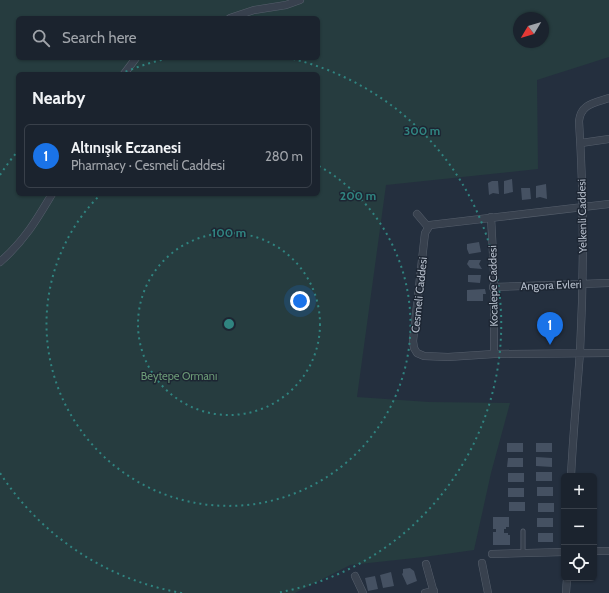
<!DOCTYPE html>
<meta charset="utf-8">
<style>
body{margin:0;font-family:Cabin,sans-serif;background:#282f3a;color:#f1f3f6}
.controls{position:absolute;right:12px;bottom:12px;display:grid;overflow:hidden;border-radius:6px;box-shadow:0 1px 3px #0004}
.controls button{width:36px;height:36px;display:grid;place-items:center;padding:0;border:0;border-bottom:1px solid #39404a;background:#1b232e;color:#f1f3f6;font:20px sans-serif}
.compass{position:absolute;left:513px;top:12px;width:36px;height:36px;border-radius:50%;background:#1b232e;box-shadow:0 1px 3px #0004;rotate:232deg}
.you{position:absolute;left:300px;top:301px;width:14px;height:14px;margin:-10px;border:3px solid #fff;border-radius:50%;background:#1a73e8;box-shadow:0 0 0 6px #1a73e833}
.badge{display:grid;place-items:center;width:26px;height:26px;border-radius:50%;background:#1a73e8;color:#fff;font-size:13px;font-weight:700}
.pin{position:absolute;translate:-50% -33px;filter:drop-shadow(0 1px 2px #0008)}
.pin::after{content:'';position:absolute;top:21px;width:14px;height:12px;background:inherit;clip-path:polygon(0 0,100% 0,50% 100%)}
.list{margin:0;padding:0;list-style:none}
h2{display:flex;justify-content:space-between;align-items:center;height:52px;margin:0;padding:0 16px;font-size:17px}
h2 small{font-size:13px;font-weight:400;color:#a0a4aa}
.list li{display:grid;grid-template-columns:26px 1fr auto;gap:12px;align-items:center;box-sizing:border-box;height:64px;margin:0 8px 8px;padding:0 8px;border:1px solid #39404a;border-radius:6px}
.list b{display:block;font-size:15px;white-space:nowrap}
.list p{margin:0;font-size:13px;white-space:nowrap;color:#a0a4aa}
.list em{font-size:13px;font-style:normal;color:#a0a4aa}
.icon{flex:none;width:22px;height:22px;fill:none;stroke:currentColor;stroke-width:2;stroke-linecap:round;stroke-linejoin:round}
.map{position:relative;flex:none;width:609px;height:593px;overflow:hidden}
.search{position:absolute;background:#1b232e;box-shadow:0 1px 3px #0004;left:16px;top:16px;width:304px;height:44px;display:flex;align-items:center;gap:10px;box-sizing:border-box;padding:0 14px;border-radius:6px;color:#a0a4aa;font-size:15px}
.panel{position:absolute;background:#1b232e;box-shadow:0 1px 3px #0004;left:16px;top:72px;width:304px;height:124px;border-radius:6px}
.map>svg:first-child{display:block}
.green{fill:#263c3f;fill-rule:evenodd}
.building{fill:#455162}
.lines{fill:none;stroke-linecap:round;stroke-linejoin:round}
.service-casing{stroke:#565f6c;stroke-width:5}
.minor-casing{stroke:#565f6c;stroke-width:8}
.service{stroke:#38414e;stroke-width:3.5}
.minor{stroke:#38414e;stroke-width:7}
.ring{fill:none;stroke:#308480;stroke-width:2;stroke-dasharray:2 4}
.labels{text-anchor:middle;stroke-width:3;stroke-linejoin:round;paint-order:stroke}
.street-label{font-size:11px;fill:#b4bcc9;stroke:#1d2633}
.park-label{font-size:11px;fill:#6b9a76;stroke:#1d2633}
.centre{fill:#308480;stroke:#1d2633;stroke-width:2}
.ring-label{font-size:12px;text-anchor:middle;font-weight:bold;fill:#308480;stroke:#1d2633;stroke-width:3;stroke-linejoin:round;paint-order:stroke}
</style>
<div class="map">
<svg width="609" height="593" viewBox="0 0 609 593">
<rect width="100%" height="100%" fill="#242f3e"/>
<!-- green -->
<path class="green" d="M 0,0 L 609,0 L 609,57 L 537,80 L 538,169 L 386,185 L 357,397 L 429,402 L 510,403 L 491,473 L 474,550 L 424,557 L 350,565 L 295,593 L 0,593 ZM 18,18 L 318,18 L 318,58 L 18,58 ZM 519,18 L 543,18 L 543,42 L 519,42 ZM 18,74 L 318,74 L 318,194 L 18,194 Z"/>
<!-- building -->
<path class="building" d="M 512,179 L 513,192 L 504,194 L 504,181 Z
M 492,181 L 498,181 L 499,194 L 493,193 L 489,195 L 488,183 Z
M 546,184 L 547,199 L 540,197 L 536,198 L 536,186 Z
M 521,188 L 530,188 L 531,199 L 522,200 Z
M 479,242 L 481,252 L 469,254 L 467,249 L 467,244 Z
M 469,260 L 481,260 L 479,264 L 482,269 L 470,268 L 467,264 Z
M 468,275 L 481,275 L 480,283 L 468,282 Z
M 485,289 L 486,294 L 483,294 L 483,301 L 467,301 L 467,290 Z
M 507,443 L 523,443 L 523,452 L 507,452 Z
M 536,443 L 552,443 L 552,452 L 536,452 Z
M 536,457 L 552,458 L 552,467 L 536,466 Z
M 508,458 L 523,458 L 523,467 L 507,467 Z
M 536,472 L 552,472 L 552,481 L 536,481 Z
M 508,473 L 524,473 L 524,482 L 508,482 Z
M 537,487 L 553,487 L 553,496 L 537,496 Z
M 508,488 L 524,488 L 524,497 L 508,497 Z
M 509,502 L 525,502 L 525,511 L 509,511 Z
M 538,503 L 554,503 L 554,512 L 538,512 Z
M 493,517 L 509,517 L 509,527 L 506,527 L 506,529 L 504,529 L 504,533 L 508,533 L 508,535 L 510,535 L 510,545 L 493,545 L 493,532 L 496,532 L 496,529 L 493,529 Z
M 537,518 L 553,518 L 553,527 L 537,527 Z
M 538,533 L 553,533 L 553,542 L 538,542 Z
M 410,568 L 414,571 L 417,581 L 407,585 L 402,574 L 403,573 L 403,569 Z
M 391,572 L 394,586 L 383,588 L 380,575 Z
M 375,576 L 378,589 L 368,591 L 365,578 Z"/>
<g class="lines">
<defs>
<path id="service" d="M 523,531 L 523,553"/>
<path id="minor" d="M 230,18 L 254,10 L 286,5 L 300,0
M 124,74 L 136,58
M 581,143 L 609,139
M 609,204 L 430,225 L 425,233 L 413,341 L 414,348 L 417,353 L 424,356 L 448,357 L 494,354 L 609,353
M 417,214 L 428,227
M 491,217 L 494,273 L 494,354
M 0,262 C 24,241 36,221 52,194
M 493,287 L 609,283
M 571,476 C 573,435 577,393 580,352 C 584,275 584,198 579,121 C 581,104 594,103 609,98
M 594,551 L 609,551
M 492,554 L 564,552
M 482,563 L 488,593
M 426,564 L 434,593
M 355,576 L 363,593
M 425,593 L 434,591
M 566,593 L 567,578"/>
</defs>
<!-- service casing -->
<use href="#service" class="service-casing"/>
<!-- minor casing -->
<use href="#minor" class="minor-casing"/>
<!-- service -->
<use href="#service" class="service"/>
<!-- minor -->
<use href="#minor" class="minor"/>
</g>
<!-- distance rings -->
<g class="ring">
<circle cx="229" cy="324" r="91"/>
<path d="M319 166A182 182 0 1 1 101 194"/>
<path d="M182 593A273 273 0 0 1 0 473M0 175A273 273 0 0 1 17 152M120 74A273 273 0 0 1 165 59M293 59A273 273 0 0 1 276 593"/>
</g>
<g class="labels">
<!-- street labels -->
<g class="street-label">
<text transform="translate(582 216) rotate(-91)" y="4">Yelkenli Caddesi</text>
<text transform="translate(551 285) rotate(-2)" y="4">Angora Evleri</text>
<text transform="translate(493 286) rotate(-91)" y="4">Kocalepe Caddesi</text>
<text transform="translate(419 295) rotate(-84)" y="4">Cesmeli Caddesi</text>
</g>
<!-- park labels -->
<g class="park-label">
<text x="179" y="380">Beytepe Ormanı</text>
</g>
</g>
<circle cx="229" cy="324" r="6" class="centre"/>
<g class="ring-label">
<text x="422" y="135">300 m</text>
<text x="358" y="200">200 m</text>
<text x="229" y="237">100 m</text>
</g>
</svg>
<div class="controls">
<button>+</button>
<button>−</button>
<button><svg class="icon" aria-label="locate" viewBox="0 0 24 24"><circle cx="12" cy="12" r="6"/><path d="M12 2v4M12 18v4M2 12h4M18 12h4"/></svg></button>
</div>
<svg class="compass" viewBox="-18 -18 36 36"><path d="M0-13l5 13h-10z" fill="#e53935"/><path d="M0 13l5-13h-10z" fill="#a0a4aa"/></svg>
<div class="you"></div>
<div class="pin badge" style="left:550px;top:345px">1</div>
<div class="search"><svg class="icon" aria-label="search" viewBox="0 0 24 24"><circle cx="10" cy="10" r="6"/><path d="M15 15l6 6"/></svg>Search here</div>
<section class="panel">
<h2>Nearby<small></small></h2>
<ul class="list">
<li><span class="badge">1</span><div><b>Altınışık Eczanesi</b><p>Pharmacy · Cesmeli Caddesi</p></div><em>280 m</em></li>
</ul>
</section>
</div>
